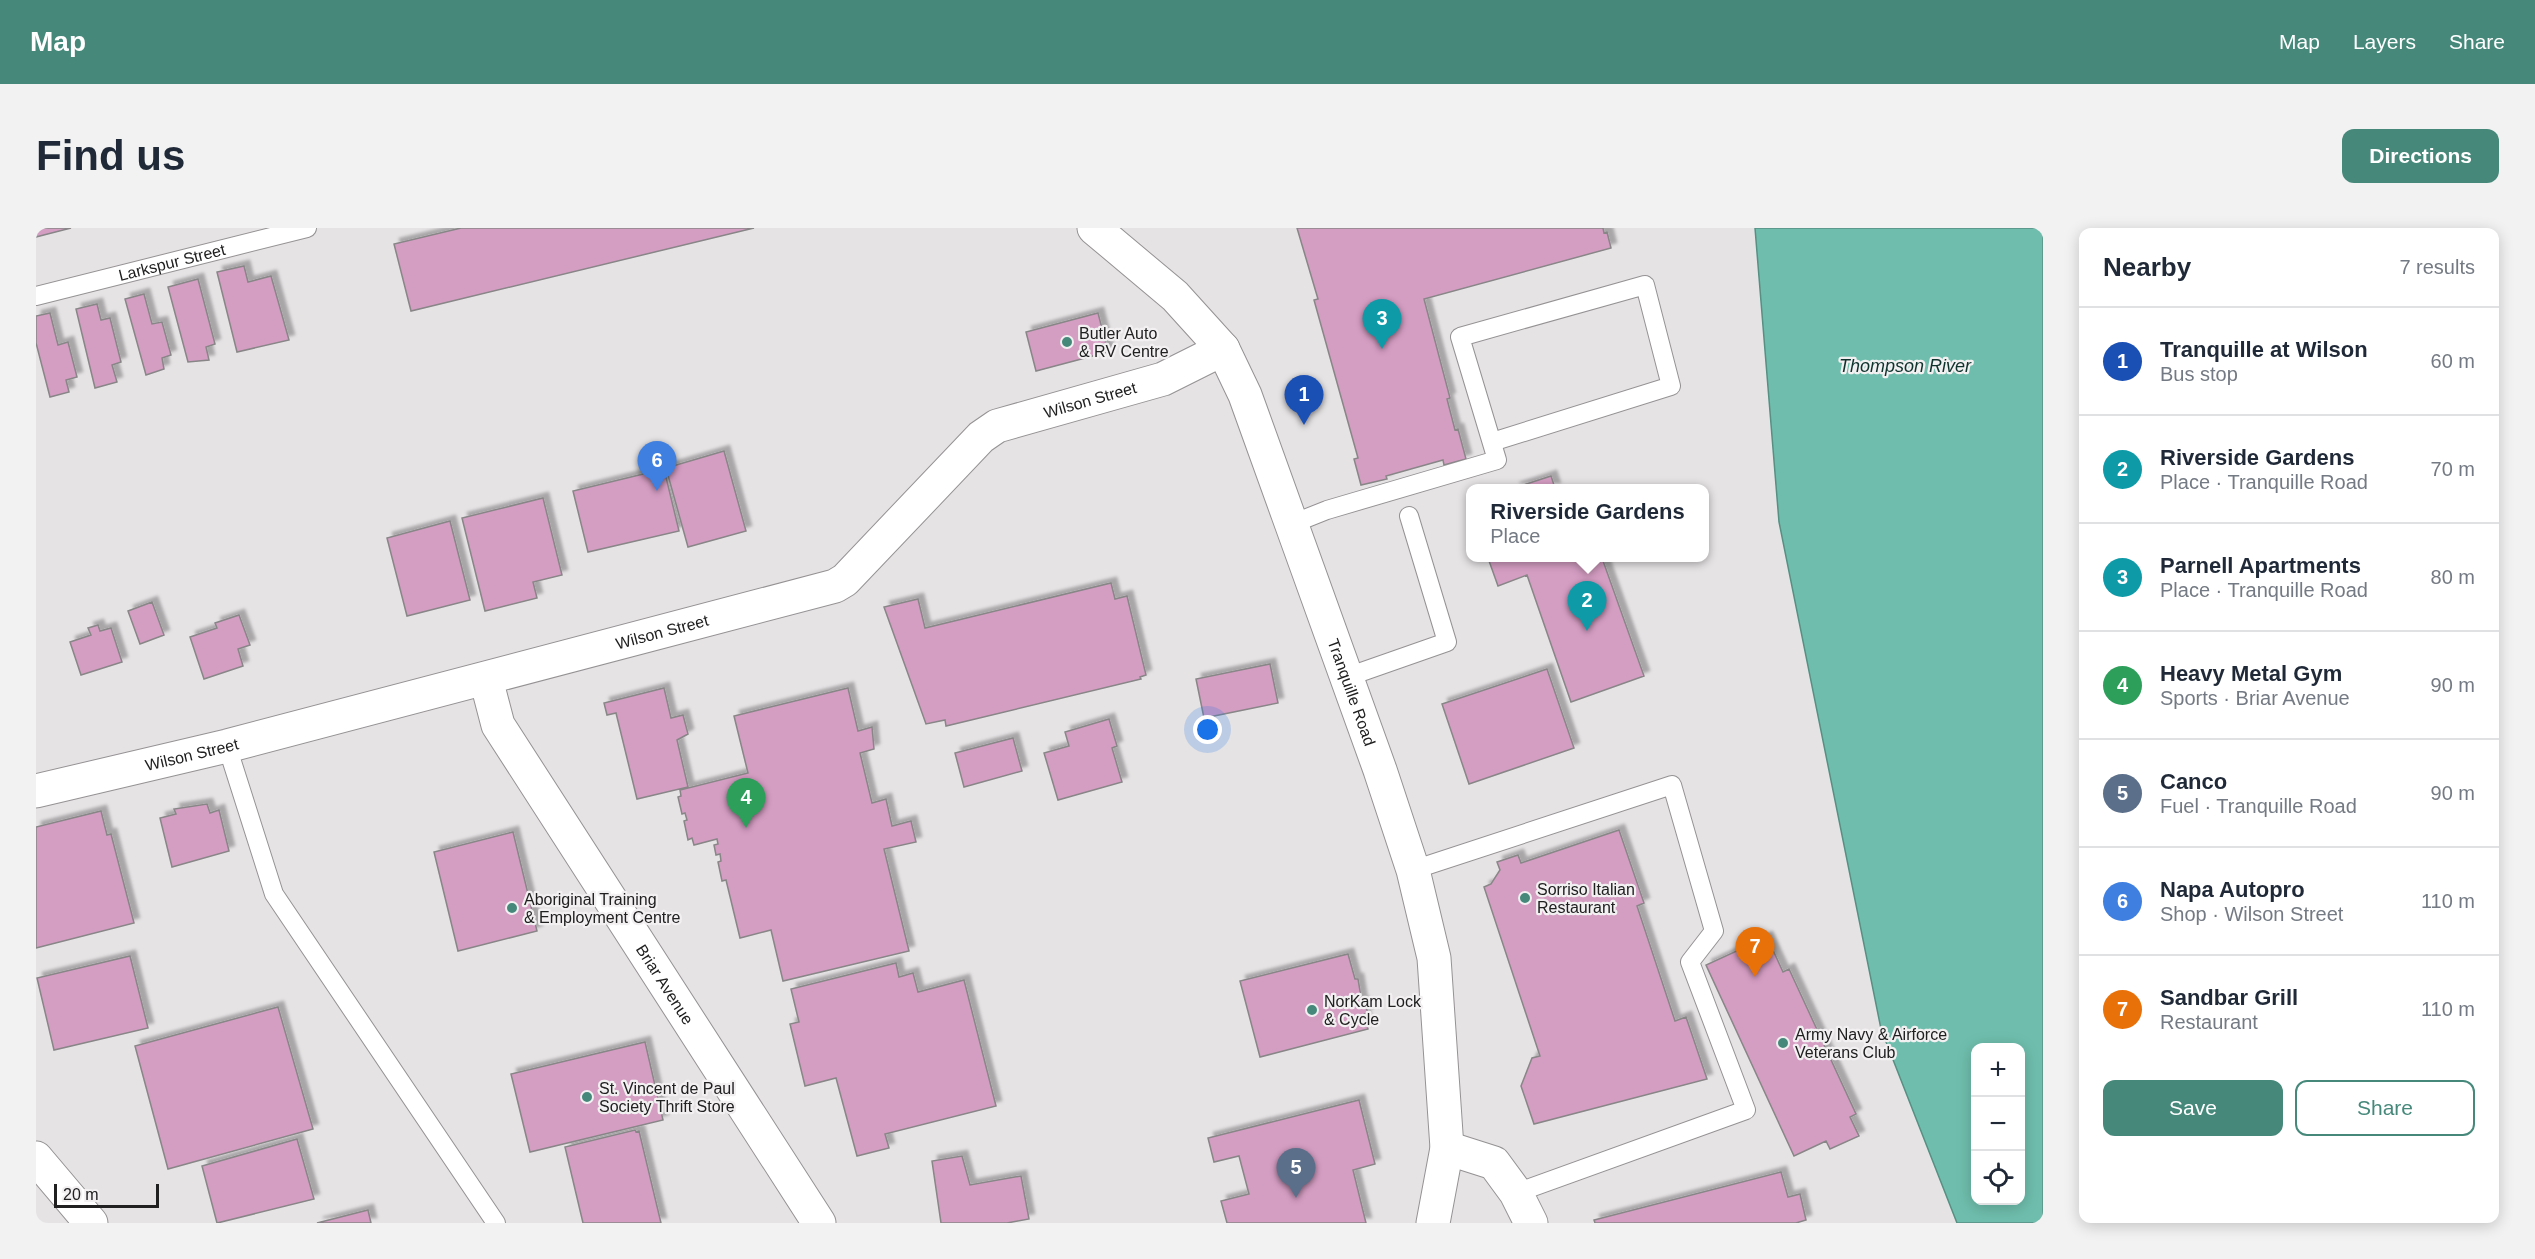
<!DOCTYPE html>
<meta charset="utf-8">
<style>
body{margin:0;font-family:Helvetica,sans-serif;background:#f2f2f3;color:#1f2937}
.controls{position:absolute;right:18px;bottom:18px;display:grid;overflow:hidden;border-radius:12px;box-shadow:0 3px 15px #0003}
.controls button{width:54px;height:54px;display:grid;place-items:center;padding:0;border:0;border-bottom:2px solid #e0e1e3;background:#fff;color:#1f2937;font:30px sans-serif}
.scale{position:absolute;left:18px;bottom:15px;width:105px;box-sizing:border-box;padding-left:6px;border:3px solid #212021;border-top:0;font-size:16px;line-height:21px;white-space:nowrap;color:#212021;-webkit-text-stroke:4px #f3f0f2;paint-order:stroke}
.you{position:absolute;left:1172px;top:502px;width:21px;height:21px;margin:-15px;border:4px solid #fff;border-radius:50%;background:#1a73e8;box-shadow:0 0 0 9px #1a73e833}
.badge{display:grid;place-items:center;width:39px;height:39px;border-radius:50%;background:#46897b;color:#fff;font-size:20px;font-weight:700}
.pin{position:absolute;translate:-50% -50px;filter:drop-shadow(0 2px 3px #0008)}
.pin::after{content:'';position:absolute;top:32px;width:21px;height:18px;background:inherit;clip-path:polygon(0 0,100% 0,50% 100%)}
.popup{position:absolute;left:1430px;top:256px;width:243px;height:78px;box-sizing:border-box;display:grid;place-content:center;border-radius:12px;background:#fff;filter:drop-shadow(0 2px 4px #0005);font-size:20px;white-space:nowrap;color:#747a83}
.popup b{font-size:22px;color:#1f2937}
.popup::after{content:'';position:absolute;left:50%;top:100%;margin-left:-12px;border:12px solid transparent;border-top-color:#fff}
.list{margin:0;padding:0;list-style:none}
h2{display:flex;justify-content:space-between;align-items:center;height:78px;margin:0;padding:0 24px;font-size:26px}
h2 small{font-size:20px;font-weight:400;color:#747a83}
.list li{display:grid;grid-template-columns:39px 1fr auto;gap:18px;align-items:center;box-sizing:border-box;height:108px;padding:0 24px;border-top:2px solid #e0e1e3}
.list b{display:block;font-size:22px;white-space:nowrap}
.list p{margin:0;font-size:20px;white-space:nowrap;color:#747a83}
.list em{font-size:20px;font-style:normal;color:#747a83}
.actions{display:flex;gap:12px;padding:18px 24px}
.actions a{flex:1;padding:14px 0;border:2px solid #46897b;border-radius:12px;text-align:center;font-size:21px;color:#46897b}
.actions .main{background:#46897b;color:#fff}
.icon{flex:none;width:33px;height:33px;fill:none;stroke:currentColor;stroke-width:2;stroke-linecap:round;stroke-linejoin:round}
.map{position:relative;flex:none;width:2007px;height:995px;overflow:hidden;border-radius:12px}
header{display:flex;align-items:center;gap:36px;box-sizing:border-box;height:84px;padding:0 30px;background:#46897b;color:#fff}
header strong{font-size:28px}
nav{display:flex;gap:33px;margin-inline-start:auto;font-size:21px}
.intro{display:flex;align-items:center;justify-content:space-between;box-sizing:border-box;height:144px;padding:0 36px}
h1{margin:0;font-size:42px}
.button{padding:15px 27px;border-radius:12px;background:#46897b;color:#fff;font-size:21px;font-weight:700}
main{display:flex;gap:36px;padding:0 36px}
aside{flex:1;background:#fff;border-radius:12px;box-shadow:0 3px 15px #0003}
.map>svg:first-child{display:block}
.water{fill:#6fbead;stroke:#588f83;stroke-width:1.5;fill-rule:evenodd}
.building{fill:#d49dc2;stroke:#898688;stroke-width:1.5;filter:url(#shadow)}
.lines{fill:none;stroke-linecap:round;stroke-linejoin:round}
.lane-casing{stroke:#959294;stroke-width:20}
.street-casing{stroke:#959294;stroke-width:35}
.secondary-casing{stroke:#959294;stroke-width:35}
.lane{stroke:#fff;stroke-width:18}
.street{stroke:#fff;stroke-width:33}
.secondary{stroke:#fff;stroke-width:33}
.poi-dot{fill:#46897b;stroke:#f3f0f2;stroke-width:2}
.labels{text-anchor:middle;stroke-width:4.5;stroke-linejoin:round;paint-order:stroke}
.street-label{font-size:16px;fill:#212021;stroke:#f3f0f2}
.poi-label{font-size:16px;fill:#212021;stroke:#f3f0f2;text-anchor:start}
.water-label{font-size:18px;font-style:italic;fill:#0d332c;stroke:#f3f0f2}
</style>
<header>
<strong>Map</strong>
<nav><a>Map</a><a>Layers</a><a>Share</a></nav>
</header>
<div class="intro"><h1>Find us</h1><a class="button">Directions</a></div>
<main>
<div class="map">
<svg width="2007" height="995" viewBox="0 0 2007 995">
<defs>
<filter id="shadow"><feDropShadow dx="5.5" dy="-5.5" stdDeviation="1.5" flood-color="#0004"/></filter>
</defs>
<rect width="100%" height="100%" fill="#e6e3e5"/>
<!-- water -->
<path class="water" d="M 1719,0 L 2007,0 L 2007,995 L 1921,995 L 1845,801 L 1743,294 ZM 1940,820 L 1984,820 L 1984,972 L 1940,972 Z"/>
<!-- building -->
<path class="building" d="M 0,0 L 35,0 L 0,9 Z
M 425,0 L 718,0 L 375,83 L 358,16 Z
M 1261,0 L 1567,0 L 1568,5 L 1571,4 L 1575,20 L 1388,71 L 1414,170 L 1411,171 L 1419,202 L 1422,201 L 1430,231 L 1408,237 L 1407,232 L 1350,248 L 1351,251 L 1325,257 L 1318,231 L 1322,230 L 1278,72 L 1282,71 Z
M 208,38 L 212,54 L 235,48 L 253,112 L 201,124 L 181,44 Z
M 162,51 L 179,116 L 170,119 L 173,132 L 152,134 L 132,59 Z
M 108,66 L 116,96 L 126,94 L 135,127 L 126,130 L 128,141 L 110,147 L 89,71 Z
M 61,76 L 65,92 L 74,90 L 85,134 L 76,137 L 81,154 L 59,160 L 40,81 Z
M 14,85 L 22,117 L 32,114 L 41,149 L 30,152 L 33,164 L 14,169 L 0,115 L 0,88 Z
M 1062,85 L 1072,124 L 1000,143 L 990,104 Z
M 688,223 L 710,303 L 652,319 L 630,240 Z
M 628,241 L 643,303 L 552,324 L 537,263 Z
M 1515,248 L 1519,260 L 1478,260 Z
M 507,270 L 526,347 L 497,354 L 501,370 L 449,383 L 426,290 Z
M 414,293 L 434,372 L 371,388 L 351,310 Z
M 1452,330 L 1566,330 L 1608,448 L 1535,474 L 1491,347 L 1462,358 Z
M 1075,355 L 1079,371 L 1091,368 L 1110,447 L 1104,449 L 1105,451 L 910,498 L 909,492 L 890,496 L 848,379 L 882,371 L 889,400 Z
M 116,374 L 128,407 L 104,416 L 92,383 Z
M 203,387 L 214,417 L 202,421 L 207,438 L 168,451 L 154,409 L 181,400 L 179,395 Z
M 62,397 L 64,403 L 75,400 L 86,434 L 45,447 L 34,414 L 55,407 L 52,400 Z
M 1234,436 L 1242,475 L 1168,490 L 1160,451 Z
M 1511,441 L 1538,520 L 1433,556 L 1406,476 Z
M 628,460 L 635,490 L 647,487 L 652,506 L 641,512 L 652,559 L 601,571 L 580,485 L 571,487 L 568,475 Z
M 812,460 L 822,503 L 836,499 L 838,521 L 824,525 L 836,575 L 850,571 L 856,598 L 875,593 L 880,614 L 848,621 L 873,723 L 747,753 L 735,702 L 704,710 L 690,652 L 686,653 L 682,634 L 685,633 L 684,626 L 680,627 L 678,617 L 682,616 L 681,611 L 658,617 L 656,610 L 652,612 L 648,593 L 651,592 L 649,585 L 646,586 L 642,569 L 645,568 L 644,562 L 712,545 L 698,488 Z
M 1073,491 L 1081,518 L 1076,520 L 1086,554 L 1022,572 L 1008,525 L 1033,518 L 1029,504 Z
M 977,510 L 986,543 L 928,559 L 919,525 Z
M 171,576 L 174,585 L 183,582 L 193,623 L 136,639 L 124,590 L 140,586 L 138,581 Z
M 65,583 L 71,607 L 75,606 L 98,695 L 0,720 L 0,599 Z
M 1583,602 L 1608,675 L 1601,678 L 1639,793 L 1650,789 L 1671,851 L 1498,896 L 1485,858 L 1496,830 L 1504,828 L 1448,659 L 1455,656 L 1464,642 L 1461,634 L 1482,627 L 1485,635 Z
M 477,604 L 501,703 L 422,723 L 398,624 Z
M 1731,709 L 1747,744 L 1753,741 L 1820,886 L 1814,889 L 1823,908 L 1794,921 L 1790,913 L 1758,928 L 1670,737 Z
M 1312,726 L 1319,751 L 1322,751 L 1326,775 L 1329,775 L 1332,785 L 1328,786 L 1332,801 L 1224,829 L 1204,753 Z
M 94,728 L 112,800 L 18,822 L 1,750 Z
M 860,735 L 863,749 L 877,745 L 882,764 L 928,752 L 960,878 L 849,906 L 853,920 L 821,928 L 800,850 L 769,858 L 754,796 L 763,794 L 755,761 Z
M 242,779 L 277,901 L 132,941 L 99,818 Z
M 609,814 L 627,892 L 494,924 L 475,846 Z
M 1323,872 L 1339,936 L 1317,942 L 1330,995 L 1191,995 L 1185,973 L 1213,966 L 1203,928 L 1178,934 L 1172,910 Z
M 599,902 L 600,904 L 603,903 L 625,995 L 547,995 L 529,919 Z
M 261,911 L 278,971 L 181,995 L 166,938 Z
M 926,928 L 934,957 L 985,948 L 993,991 L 971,995 L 905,995 L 896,933 Z
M 1745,944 L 1752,969 L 1764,966 L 1770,992 L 1760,995 L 1559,995 L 1558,992 Z
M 332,982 L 335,995 L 281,995 Z"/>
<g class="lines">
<defs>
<g id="lane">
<path id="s1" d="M 0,68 L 271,0"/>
<path d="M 1256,296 L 1291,282 L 1461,232 L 1424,109 L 1609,57 L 1635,158 L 1456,214"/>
<path d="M 1311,449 L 1411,414 L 1373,288"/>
<path d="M 191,518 L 238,666 L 460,995"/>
<path d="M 1377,642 L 1636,557 L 1678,703 L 1654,734 L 1710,882 L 1480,965"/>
</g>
<g id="street">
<path id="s2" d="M 450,451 L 462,497 L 783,995"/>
<path id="s3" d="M 0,563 L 191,518 L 799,358 L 809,352 L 945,209 L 961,198 L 1127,151 L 1187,121"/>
<path d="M 1411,920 L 1458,935 L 1480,965 L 1495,995"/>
<path d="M 0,930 L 55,995"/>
</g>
<g id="secondary">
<path id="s4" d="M 1058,0 L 1139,68 L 1187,121 L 1209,167 L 1344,542 L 1377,642 L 1398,730 L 1411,920 L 1397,995"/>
</g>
</defs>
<!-- lane casing -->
<use href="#lane" class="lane-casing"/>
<!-- street casing -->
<use href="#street" class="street-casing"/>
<!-- secondary casing -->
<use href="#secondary" class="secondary-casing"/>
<!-- lane -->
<use href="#lane" class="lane"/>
<!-- street -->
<use href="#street" class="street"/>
<!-- secondary -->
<use href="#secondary" class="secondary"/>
</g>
<!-- markers -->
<g class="poi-dot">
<circle cx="1031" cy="114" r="6"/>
<circle cx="1489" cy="670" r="6"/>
<circle cx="476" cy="680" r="6"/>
<circle cx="1276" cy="782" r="6"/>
<circle cx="1747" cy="815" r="6"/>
<circle cx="551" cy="869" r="6"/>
</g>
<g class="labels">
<!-- street labels -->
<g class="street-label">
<text dy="6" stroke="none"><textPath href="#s1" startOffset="140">Larkspur Street</textPath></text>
<text dy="6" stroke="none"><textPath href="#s3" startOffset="1150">Wilson Street</textPath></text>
<text dy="6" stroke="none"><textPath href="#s3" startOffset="646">Wilson Street</textPath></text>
<text dy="6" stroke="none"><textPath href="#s4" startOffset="544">Tranquille Road</textPath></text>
<text dy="6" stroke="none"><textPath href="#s3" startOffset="160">Wilson Street</textPath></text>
<text dy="6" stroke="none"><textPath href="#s2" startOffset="356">Briar Avenue</textPath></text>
</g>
<!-- poi labels -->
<g class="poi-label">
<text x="1043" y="111">Butler Auto<tspan x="1043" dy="18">&amp; RV Centre</tspan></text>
<text x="1501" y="667">Sorriso Italian<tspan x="1501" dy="18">Restaurant</tspan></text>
<text x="488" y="677">Aboriginal Training<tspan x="488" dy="18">&amp; Employment Centre</tspan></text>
<text x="1288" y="779">NorKam Lock<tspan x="1288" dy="18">&amp; Cycle</tspan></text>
<text x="1759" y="812">Army Navy &amp; Airforce<tspan x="1759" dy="18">Veterans Club</tspan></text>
<text x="563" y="866">St. Vincent de Paul<tspan x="563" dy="18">Society Thrift Store</tspan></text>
</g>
<!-- water labels -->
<g class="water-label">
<text x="1869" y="144">Thompson River</text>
</g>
</g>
</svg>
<div class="controls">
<button>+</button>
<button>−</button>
<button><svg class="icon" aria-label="locate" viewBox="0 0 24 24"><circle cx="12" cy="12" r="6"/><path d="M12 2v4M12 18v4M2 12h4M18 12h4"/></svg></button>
</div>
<div class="scale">20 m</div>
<div class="you"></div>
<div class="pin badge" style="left:1268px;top:197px;background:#1a4fb4">1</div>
<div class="pin badge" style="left:1551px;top:403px;background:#0f9aa8">2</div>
<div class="popup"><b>Riverside Gardens</b>Place</div>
<div class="pin badge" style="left:1346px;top:121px;background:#0f9aa8">3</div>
<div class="pin badge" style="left:710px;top:600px;background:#2e9e5b">4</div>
<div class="pin badge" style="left:1260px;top:970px;background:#5c6f8a">5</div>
<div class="pin badge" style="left:621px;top:263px;background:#3f7fe0">6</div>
<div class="pin badge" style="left:1719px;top:749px;background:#e8710a">7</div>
</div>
<aside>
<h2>Nearby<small>7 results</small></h2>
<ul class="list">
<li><span class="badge" style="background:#1a4fb4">1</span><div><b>Tranquille at Wilson</b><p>Bus stop</p></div><em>60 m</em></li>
<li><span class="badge" style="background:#0f9aa8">2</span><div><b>Riverside Gardens</b><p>Place · Tranquille Road</p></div><em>70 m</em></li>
<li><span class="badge" style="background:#0f9aa8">3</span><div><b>Parnell Apartments</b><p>Place · Tranquille Road</p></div><em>80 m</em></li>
<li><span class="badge" style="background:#2e9e5b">4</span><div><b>Heavy Metal Gym</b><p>Sports · Briar Avenue</p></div><em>90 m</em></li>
<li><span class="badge" style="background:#5c6f8a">5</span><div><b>Canco</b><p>Fuel · Tranquille Road</p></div><em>90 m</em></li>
<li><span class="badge" style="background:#3f7fe0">6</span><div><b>Napa Autopro</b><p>Shop · Wilson Street</p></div><em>110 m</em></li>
<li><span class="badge" style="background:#e8710a">7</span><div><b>Sandbar Grill</b><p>Restaurant</p></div><em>110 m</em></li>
</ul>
<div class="actions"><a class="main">Save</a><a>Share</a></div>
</aside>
</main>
